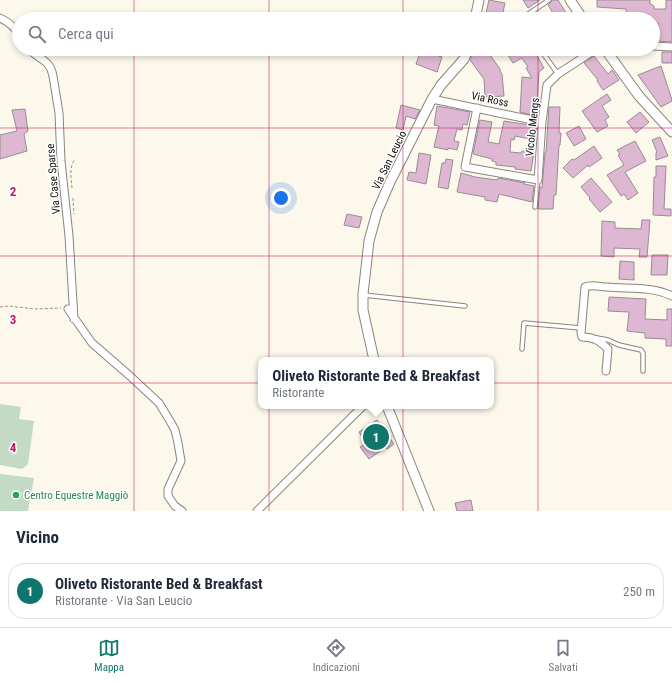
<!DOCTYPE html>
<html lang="it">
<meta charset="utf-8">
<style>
body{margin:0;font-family:"Roboto Condensed",sans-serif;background:#f2f2f3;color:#1f2937}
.you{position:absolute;left:281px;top:198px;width:14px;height:14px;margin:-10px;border:3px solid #fff;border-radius:50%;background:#1a73e8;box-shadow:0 0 0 6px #1a73e833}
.badge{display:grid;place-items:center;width:26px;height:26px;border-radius:50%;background:#0f766e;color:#fff;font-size:13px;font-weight:700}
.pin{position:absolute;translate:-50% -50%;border:2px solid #fff;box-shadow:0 1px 4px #0006}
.popup{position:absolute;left:258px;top:357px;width:236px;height:52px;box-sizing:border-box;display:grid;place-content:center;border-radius:8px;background:#fff;filter:drop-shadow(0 1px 3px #0005);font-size:13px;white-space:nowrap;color:#747a83}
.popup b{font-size:15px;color:#1f2937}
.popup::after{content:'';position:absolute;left:50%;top:100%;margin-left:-8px;border:8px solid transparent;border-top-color:#fff}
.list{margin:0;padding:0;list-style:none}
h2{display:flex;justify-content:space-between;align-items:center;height:52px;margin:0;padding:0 16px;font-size:17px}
h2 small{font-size:13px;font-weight:400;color:#747a83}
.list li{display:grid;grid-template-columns:26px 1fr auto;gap:12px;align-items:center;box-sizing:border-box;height:56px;margin:0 8px 8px;padding:0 8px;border:1px solid #e0e1e3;border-radius:16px}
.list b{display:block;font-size:15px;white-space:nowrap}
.list p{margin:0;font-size:13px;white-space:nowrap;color:#747a83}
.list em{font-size:13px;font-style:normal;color:#747a83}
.icon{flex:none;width:22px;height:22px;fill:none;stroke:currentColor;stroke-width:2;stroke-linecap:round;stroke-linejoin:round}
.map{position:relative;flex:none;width:672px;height:511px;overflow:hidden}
.search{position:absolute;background:#fff;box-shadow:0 2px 6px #0003;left:12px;right:12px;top:12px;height:44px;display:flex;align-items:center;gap:10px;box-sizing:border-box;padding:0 14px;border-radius:22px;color:#747a83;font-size:15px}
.sheet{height:116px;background:#fff}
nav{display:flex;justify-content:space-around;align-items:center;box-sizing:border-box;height:56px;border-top:1px solid #e0e1e3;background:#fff;font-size:11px;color:#747a83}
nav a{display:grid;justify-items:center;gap:2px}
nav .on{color:#0f766e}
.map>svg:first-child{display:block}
.green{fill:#c3dbc5}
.building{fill:#deb8d3;stroke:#978c93}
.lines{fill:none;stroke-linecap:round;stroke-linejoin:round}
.service-casing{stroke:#8a857b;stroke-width:5.5}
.minor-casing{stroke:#8a857b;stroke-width:9}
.tertiary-casing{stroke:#8a857b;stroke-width:11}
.path{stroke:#96928a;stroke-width:1;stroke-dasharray:3 2;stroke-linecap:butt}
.service{stroke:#fff;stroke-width:3.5}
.minor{stroke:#fff;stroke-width:7}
.tertiary{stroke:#fff;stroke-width:9}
.grid{fill:none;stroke:#c2185b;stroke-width:1;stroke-opacity:0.55}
.leisure-dot{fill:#2e9e5b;stroke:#fff;stroke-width:1.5}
.labels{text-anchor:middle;stroke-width:3;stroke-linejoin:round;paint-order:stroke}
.street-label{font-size:11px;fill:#0d0b08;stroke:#fff}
.leisure-label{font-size:11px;fill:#27864d;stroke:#fff;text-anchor:start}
.grid-label{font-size:13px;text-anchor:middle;font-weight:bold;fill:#c2185b;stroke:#fff;stroke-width:3;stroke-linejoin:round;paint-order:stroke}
</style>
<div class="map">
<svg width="672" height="511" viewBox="0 0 672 511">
<rect width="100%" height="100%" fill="#fdf8ec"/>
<!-- green -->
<path class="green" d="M 0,404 L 21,407 L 19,419 L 34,421 L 28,464 L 22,469 L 0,465 Z
M 0,474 L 34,478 L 28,511 L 0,511 Z"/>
<!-- building -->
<path class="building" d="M 489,0 L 505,3 L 502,17 L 486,13 Z
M 523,0 L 540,0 L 528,8 Z
M 552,0 L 558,0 L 570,19 L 543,19 L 553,13 L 548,5 L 551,2 Z
M 597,0 L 650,0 L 650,4 L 654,6 L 654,9 L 666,9 L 666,0 L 672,0 L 672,42 L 658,41 L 658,23 L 653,23 L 653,19 L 627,19 L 626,9 L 597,7 Z
M 480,49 L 486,49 L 500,69 L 500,71 L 502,74 L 504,96 L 485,97 L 484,79 L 470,60 L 472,54 Z
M 504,49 L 525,49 L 527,53 L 533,49 L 544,68 L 539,72 L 536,116 L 520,112 L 522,77 L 532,78 L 526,68 L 528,67 L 522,58 L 513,63 Z
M 575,49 L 587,49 L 579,54 Z
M 421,50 L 442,57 L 437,72 L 416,64 Z
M 662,52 L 672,52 L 672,63 L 662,63 Z
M 594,56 L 608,74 L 612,70 L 619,80 L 603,90 L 597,81 L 598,80 L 584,63 Z
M 661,66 L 672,100 L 672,101 L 661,107 L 638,75 Z
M 607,94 L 611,100 L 602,106 L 609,117 L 605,120 L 608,126 L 597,132 L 582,111 Z
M 401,105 L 420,110 L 415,119 L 406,116 L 403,130 L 396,128 Z
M 437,106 L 470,112 L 467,125 L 463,124 L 462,130 L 457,129 L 454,141 L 459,142 L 457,150 L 448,148 L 448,150 L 434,147 L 439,126 L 434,125 Z
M 549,107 L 560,107 L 559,133 L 561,133 L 560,145 L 559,145 L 556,195 L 554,195 L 553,209 L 538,209 L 540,187 L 542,188 L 545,152 L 546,152 Z
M 25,109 L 28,131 L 24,134 L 27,151 L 0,159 L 0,135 L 17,131 L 12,110 Z
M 640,112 L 649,122 L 636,133 L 627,122 Z
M 480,120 L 492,122 L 488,142 L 499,144 L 504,121 L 537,126 L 535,140 L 515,136 L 514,140 L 511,139 L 510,152 L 521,153 L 522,151 L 534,152 L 531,171 L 515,169 L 515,167 L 496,165 L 496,162 L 492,161 L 492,159 L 473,154 Z
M 579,126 L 586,139 L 574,146 L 566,133 Z
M 660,137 L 668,156 L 656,160 L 656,153 L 657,152 L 652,140 Z
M 635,141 L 646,161 L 625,172 L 638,193 L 628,200 L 624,194 L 621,196 L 607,175 L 624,165 L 618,155 L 620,154 L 617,150 Z
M 594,146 L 602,158 L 589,167 L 588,165 L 573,178 L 563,168 L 572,159 L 574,160 Z
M 419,153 L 431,155 L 426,184 L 407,180 L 409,172 L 416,173 Z
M 446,159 L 453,160 L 448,189 L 438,187 L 442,163 L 445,163 Z
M 656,166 L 666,166 L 664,209 L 671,209 L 671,216 L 653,215 L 654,177 L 656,177 Z
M 461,173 L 475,177 L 497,180 L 498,178 L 525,183 L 524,184 L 534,186 L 532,202 L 499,194 L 497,202 L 485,200 L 485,197 L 457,192 Z
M 591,178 L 612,202 L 600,212 L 589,199 L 590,198 L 581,187 Z
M 347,214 L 362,217 L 359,228 L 344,225 Z
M 642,220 L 650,220 L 647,257 L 639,257 L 640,249 L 614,248 L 614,257 L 601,256 L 602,221 L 615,222 L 615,228 L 641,229 Z
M 652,255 L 668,255 L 667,275 L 651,275 Z
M 620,261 L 634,262 L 634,280 L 619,279 Z
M 609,297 L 646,299 L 645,319 L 667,320 L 667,309 L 672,309 L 672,346 L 666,346 L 666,339 L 645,338 L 645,333 L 627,331 L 629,312 L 608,311 Z
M 377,420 L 394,444 L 387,449 L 386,447 L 369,459 L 360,447 L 366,443 L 359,432 Z
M 471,500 L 473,511 L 457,511 L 455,503 Z"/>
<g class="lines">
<defs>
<path id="service" d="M 521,19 L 549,0
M 540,49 L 558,74
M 535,207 L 538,180
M 364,295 L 465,306
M 597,338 L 608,340 L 619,345 L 641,350 L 643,353 L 643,371
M 522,349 L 524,323 L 581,328"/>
<path id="minor" d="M 0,18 C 9,22 14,27 19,34
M 653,46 L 672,47
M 29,49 C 39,60 50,59 53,76 L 59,113 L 61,161 L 69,236 L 74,319
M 432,99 L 542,122
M 477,108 L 465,167 L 538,180 L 542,122 L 547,85 L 558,74 L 596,49
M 68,309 L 92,343 L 130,376 L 159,403 L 170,421 L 175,430 L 178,443 L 181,461 L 168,489 L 168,496 L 175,506 L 182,511
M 606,371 L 608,349 C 600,341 594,337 582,337 L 581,333 L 585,287 C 592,284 600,287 607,287 C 628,289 652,286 672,296
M 257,511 L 363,406"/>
<path id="tertiary" d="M 570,0 L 583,19
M 475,19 L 479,0
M 605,49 L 639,96 L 672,132
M 374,360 L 363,310 L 363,294 L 369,241 L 377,212 L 390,182 L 432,99 L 441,85 L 464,59 L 468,49
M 387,406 L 429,511"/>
</defs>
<!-- service casing -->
<use href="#service" class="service-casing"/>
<!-- minor casing -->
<use href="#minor" class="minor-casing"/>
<!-- tertiary casing -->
<use href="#tertiary" class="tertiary-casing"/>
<!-- path -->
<path class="path" d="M 72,188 C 71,178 69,167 75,159
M 73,198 L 74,214
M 0,307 L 9,306 L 35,309 L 61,308"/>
<!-- service -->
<use href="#service" class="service"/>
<!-- minor -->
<use href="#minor" class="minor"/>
<!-- tertiary -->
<use href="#tertiary" class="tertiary"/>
</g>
<!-- grid -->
<path class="grid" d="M 134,0 L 134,19M 269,0 L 269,19M 403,0 L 403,19M 538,0 L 538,19M 134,49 L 134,511M 269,49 L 269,511M 403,49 L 403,511M 538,49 L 538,511M 0,128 L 672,128M 0,256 L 672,256M 0,383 L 672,383"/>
<!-- markers -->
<circle class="leisure-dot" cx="16" cy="495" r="4"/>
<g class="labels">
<!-- street labels -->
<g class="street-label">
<text transform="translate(490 99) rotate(12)" y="4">Via Ross</text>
<text transform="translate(532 127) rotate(-84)" y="4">Vicolo Mengs</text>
<text transform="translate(389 160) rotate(-64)" y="4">Via San Leucio</text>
<text transform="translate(53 179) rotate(-95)" y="4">Via Case Sparse</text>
</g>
<!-- leisure labels -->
<g class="leisure-label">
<text x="24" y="499">Centro Equestre Maggiò</text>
</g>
</g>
<g class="grid-label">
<text x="13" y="196">2</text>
<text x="13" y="324">3</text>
<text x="13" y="452">4</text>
</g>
</svg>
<div class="you"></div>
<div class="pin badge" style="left:376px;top:437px">1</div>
<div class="popup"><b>Oliveto Ristorante Bed &amp; Breakfast</b>Ristorante</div>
<div class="search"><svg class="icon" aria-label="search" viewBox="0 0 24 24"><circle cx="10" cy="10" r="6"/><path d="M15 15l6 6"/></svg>Cerca qui</div>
</div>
<section class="sheet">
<h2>Vicino<small></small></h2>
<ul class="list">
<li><span class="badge">1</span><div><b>Oliveto Ristorante Bed &amp; Breakfast</b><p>Ristorante · Via San Leucio</p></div><em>250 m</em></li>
</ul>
</section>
<nav>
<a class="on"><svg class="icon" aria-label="map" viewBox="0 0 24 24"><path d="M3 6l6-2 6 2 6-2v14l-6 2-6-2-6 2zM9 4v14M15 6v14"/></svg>Mappa</a>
<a><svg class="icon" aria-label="directions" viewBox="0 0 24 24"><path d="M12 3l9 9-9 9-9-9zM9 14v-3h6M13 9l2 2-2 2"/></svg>Indicazioni</a>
<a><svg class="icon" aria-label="saved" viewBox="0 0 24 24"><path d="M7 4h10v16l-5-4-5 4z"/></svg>Salvati</a>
</nav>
